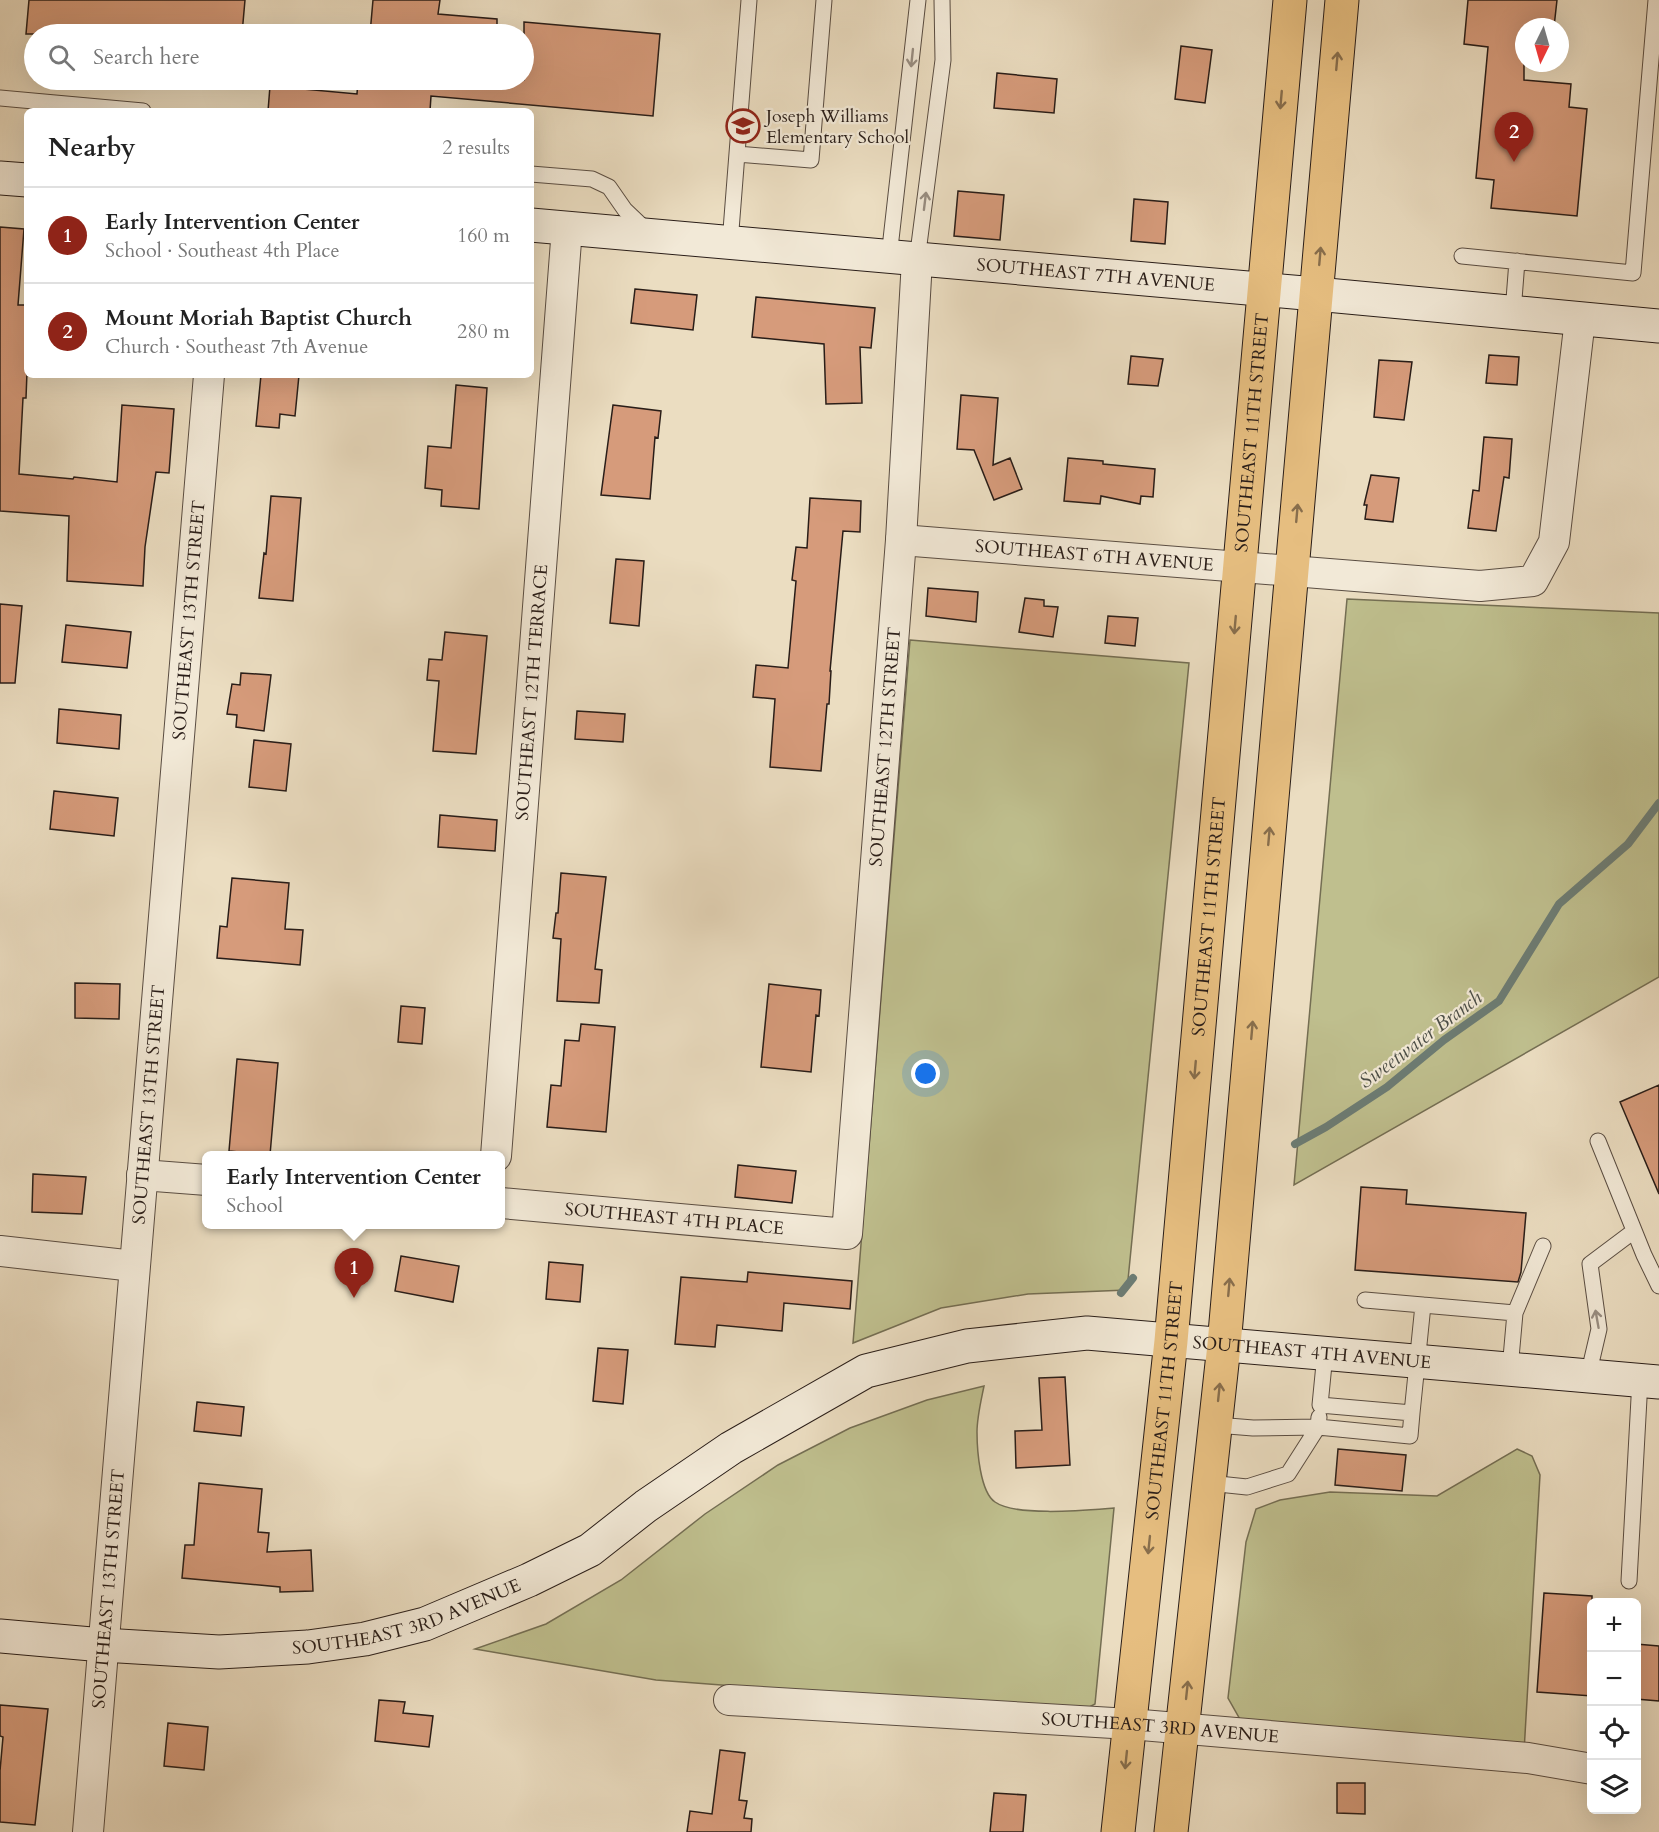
<!DOCTYPE html>
<meta charset="utf-8">
<style>
body{margin:0;font-family:Cardo,serif;background:#f6f6f6;color:#222}
.controls{position:absolute;right:18px;bottom:18px;display:grid;overflow:hidden;border-radius:9px;box-shadow:0 6px 24px #0002}
.controls button{width:54px;height:54px;display:grid;place-items:center;padding:0;border:0;border-bottom:2px solid #e0e0e0;background:#fff;color:#222;font:30px sans-serif}
.compass{position:absolute;left:1515px;top:18px;width:54px;height:54px;border-radius:50%;background:#fff;box-shadow:0 6px 24px #0002;rotate:185deg}
.you{position:absolute;left:926px;top:1074px;width:21px;height:21px;margin:-15px;border:4px solid #fff;border-radius:50%;background:#1a73e8;box-shadow:0 0 0 9px #1a73e833}
.badge{display:grid;place-items:center;width:39px;height:39px;border-radius:50%;background:#8f2418;color:#fff;font-size:20px;font-weight:700}
.pin{position:absolute;translate:-50% -50px;filter:drop-shadow(0 2px 3px #0008)}
.pin::after{content:'';position:absolute;top:32px;width:21px;height:18px;background:inherit;clip-path:polygon(0 0,100% 0,50% 100%)}
.popup{position:absolute;left:202px;top:1151px;width:303px;height:78px;box-sizing:border-box;display:grid;place-content:center;border-radius:9px;background:#fff;filter:drop-shadow(0 2px 4px #0005);font-size:20px;white-space:nowrap;color:#767676}
.popup b{font-size:22px;color:#222}
.popup::after{content:'';position:absolute;left:50%;top:100%;margin-left:-12px;border:12px solid transparent;border-top-color:#fff}
.list{margin:0;padding:0;list-style:none}
h2{display:flex;justify-content:space-between;align-items:center;height:78px;margin:0;padding:0 24px;font-size:26px}
h2 small{font-size:20px;font-weight:400;color:#767676}
.list li{display:grid;grid-template-columns:39px 1fr auto;gap:18px;align-items:center;box-sizing:border-box;height:96px;padding:0 24px;border-top:2px solid #e0e0e0}
.list b{display:block;font-size:22px;white-space:nowrap}
.list p{margin:0;font-size:20px;white-space:nowrap;color:#767676}
.list em{font-size:20px;font-style:normal;color:#767676}
.icon{flex:none;width:33px;height:33px;fill:none;stroke:currentColor;stroke-width:2;stroke-linecap:round;stroke-linejoin:round}
.map{position:relative;flex:none;width:1659px;height:1832px;overflow:hidden}
.search{position:absolute;background:#fff;box-shadow:0 6px 24px #0002;left:24px;top:24px;width:510px;height:66px;display:flex;align-items:center;gap:15px;box-sizing:border-box;padding:0 21px;border-radius:33px;color:#767676;font-size:22px}
.panel{position:absolute;background:#fff;box-shadow:0 6px 24px #0002;left:24px;top:108px;width:510px;height:270px;border-radius:9px}
.map>svg:first-child{display:block}
.green{fill:#bfbf8e;stroke:#746e53;stroke-width:1.5}
.lines{fill:none;stroke-linecap:round;stroke-linejoin:round}
.stream{stroke:#6c7c74;stroke-width:8}
.building{fill:#d69b7b;stroke:#291d18;stroke-width:1.5}
.lane-casing{stroke:#5a4d42;stroke-width:17}
.street-casing{stroke:#5a4d42;stroke-width:32}
.secondary-casing{stroke:#291d18;stroke-width:35}
.highway-casing{stroke:#291d18;stroke-width:35}
.lane{stroke:#f2e9d7;stroke-width:15}
.street{stroke:#f2e9d7;stroke-width:30}
.secondary{stroke:#f2e9d7;stroke-width:33}
.highway{stroke:#e6be80;stroke-width:33}
.oneway{stroke:#988d81}
.oneway2{stroke:#886e4c}
.labels{text-anchor:middle;stroke-width:4.5;stroke-linejoin:round;paint-order:stroke}
.poi-label{font-size:18px;fill:#291d18;stroke:#f2e9d7;text-anchor:start}
.street-label{font-size:18px;fill:#291d18;stroke:#f2e9d7}
.water-label{font-size:20px;font-style:italic;fill:#4a4d46;stroke:#f2e9d7}
</style>
<div class="map">
<svg width="1659" height="1832" viewBox="0 0 1659 1832">
<rect width="100%" height="100%" fill="#ebddc1"/>
<filter id="stains"><feTurbulence type="fractalNoise" baseFrequency=".00333" numOctaves="4"/><feColorMatrix values="0 0 0 0 .2 0 0 0 0 .09 0 0 0 0 .02 0 0 0 .5 -.17"/></filter>
<radialGradient id="worn" r=".72"><stop offset=".6" stop-color="#630" stop-opacity="0"/><stop offset="1" stop-color="#630" stop-opacity=".3"/></radialGradient>
<!-- green -->
<path class="green" d="M 1347,599 L 1659,613 L 1659,977 L 1294,1185 Z
M 910,640 L 1189,663 L 1127,1290 L 1028,1294 L 941,1308 L 853,1343 Z
M 984,1386 C 981,1401 977,1417 977,1432 C 977,1450 980,1492 995,1502 C 1016,1517 1088,1510 1114,1508 L 1095,1704 L 1080,1712 L 656,1680 L 475,1649 L 546,1624 L 621,1580 L 705,1514 L 778,1465 L 850,1428 L 927,1400 Z
M 1517,1449 L 1532,1456 L 1540,1475 L 1524,1752 L 1241,1721 L 1228,1698 L 1246,1542 L 1256,1509 L 1280,1500 L 1330,1492 L 1437,1496 Z"/>
<g class="lines">
<!-- stream -->
<path class="stream" d="M 1295,1144 L 1326,1127 L 1387,1087 L 1444,1040 L 1499,1001 L 1559,904 L 1628,844 L 1659,803
M 1121,1293 L 1133,1278"/>
</g>
<!-- building -->
<path class="building" d="M 29,0 L 245,0 L 242,34 L 26,34 Z
M 373,0 L 440,0 L 438,14 L 497,19 L 497,34 L 370,34 Z
M 1468,0 L 1557,0 L 1554,27 L 1524,27 L 1524,80 L 1571,84 L 1569,107 L 1587,109 L 1577,216 L 1491,208 L 1494,180 L 1476,178 L 1488,47 L 1464,44 Z
M 524,22 L 660,34 L 653,116 L 431,96 L 430,111 L 268,111 L 270,86 L 357,94 L 358,80 L 524,80 Z
M 1181,46 L 1212,50 L 1205,103 L 1175,99 Z
M 997,73 L 1057,79 L 1054,113 L 994,108 Z
M 958,191 L 1004,195 L 1000,240 L 954,236 Z
M 1134,199 L 1168,202 L 1165,244 L 1131,241 Z
M 0,227 L 24,229 L 18,305 L 27,305 L 27,372 L 26,398 L 23,398 L 19,474 L 73,479 L 74,477 L 117,482 L 122,405 L 174,409 L 169,473 L 156,472 L 145,547 L 143,586 L 67,581 L 69,516 L 0,511 Z
M 635,289 L 697,295 L 693,330 L 631,323 Z
M 756,297 L 875,308 L 871,348 L 860,347 L 862,403 L 826,404 L 824,344 L 752,337 Z
M 1489,355 L 1519,357 L 1517,385 L 1486,383 Z
M 1131,356 L 1163,359 L 1158,386 L 1128,384 Z
M 1379,360 L 1412,362 L 1404,420 L 1374,417 Z
M 261,375 L 299,375 L 295,416 L 280,414 L 279,428 L 256,426 Z
M 456,385 L 487,388 L 479,509 L 441,506 L 442,490 L 425,488 L 428,446 L 451,448 Z
M 961,395 L 998,398 L 993,465 L 1010,458 L 1022,489 L 994,500 L 974,450 L 957,449 Z
M 613,405 L 661,411 L 658,438 L 655,437 L 650,499 L 601,495 Z
M 1484,437 L 1512,439 L 1509,478 L 1504,477 L 1496,531 L 1468,528 L 1473,490 L 1479,491 Z
M 1068,458 L 1103,461 L 1103,464 L 1155,469 L 1153,497 L 1141,496 L 1140,504 L 1101,496 L 1100,504 L 1064,501 Z
M 1371,475 L 1399,478 L 1393,522 L 1365,519 L 1367,505 L 1364,505 Z
M 271,496 L 301,498 L 293,601 L 259,598 L 264,553 L 266,554 Z
M 810,498 L 861,501 L 860,532 L 843,531 L 830,671 L 831,671 L 829,704 L 827,704 L 821,771 L 770,767 L 775,699 L 753,697 L 756,665 L 788,668 L 796,581 L 792,580 L 796,547 L 807,548 Z
M 616,559 L 644,561 L 639,626 L 610,623 Z
M 928,588 L 978,592 L 976,622 L 926,616 Z
M 1025,598 L 1044,600 L 1044,606 L 1058,607 L 1053,637 L 1019,632 Z
M 0,604 L 22,606 L 15,683 L 0,683 Z
M 1108,616 L 1138,618 L 1135,646 L 1105,643 Z
M 66,625 L 131,632 L 127,668 L 62,662 Z
M 445,632 L 487,636 L 476,754 L 433,751 L 439,681 L 427,680 L 429,659 L 442,660 Z
M 241,673 L 271,675 L 264,731 L 236,727 L 237,715 L 227,714 L 232,684 L 240,685 Z
M 59,709 L 121,715 L 119,749 L 57,743 Z
M 577,711 L 625,714 L 623,742 L 575,739 Z
M 254,740 L 291,744 L 286,791 L 249,787 Z
M 54,791 L 118,798 L 114,836 L 50,829 Z
M 440,815 L 497,820 L 495,851 L 438,847 Z
M 561,873 L 606,877 L 595,969 L 602,970 L 599,1003 L 557,1001 L 561,939 L 553,938 L 556,913 L 558,913 Z
M 232,878 L 289,883 L 285,929 L 303,930 L 300,965 L 217,958 L 220,926 L 227,927 Z
M 75,983 L 120,984 L 119,1019 L 75,1018 Z
M 769,984 L 821,990 L 819,1016 L 816,1015 L 811,1072 L 761,1067 Z
M 401,1006 L 425,1008 L 422,1044 L 398,1042 Z
M 581,1024 L 615,1027 L 606,1132 L 547,1127 L 551,1085 L 561,1086 L 565,1040 L 579,1041 Z
M 237,1059 L 278,1063 L 270,1155 L 229,1151 Z
M 1659,1085 L 1659,1194 L 1620,1102 Z
M 738,1165 L 796,1171 L 792,1203 L 735,1197 Z
M 33,1174 L 86,1177 L 82,1214 L 32,1212 Z
M 1361,1187 L 1407,1190 L 1406,1204 L 1526,1213 L 1521,1272 L 1518,1282 L 1355,1270 Z
M 401,1256 L 459,1266 L 453,1302 L 395,1291 Z
M 549,1262 L 583,1265 L 580,1302 L 546,1299 Z
M 748,1272 L 852,1281 L 850,1309 L 784,1303 L 782,1331 L 717,1325 L 715,1347 L 675,1344 L 681,1277 L 747,1282 Z
M 598,1348 L 628,1350 L 623,1404 L 593,1401 Z
M 1065,1377 L 1070,1465 L 1016,1468 L 1015,1431 L 1042,1430 L 1039,1378 Z
M 197,1402 L 244,1407 L 241,1436 L 194,1431 Z
M 1338,1449 L 1406,1455 L 1402,1491 L 1335,1485 Z
M 199,1483 L 262,1489 L 258,1532 L 269,1533 L 267,1552 L 311,1550 L 313,1591 L 280,1592 L 280,1587 L 182,1578 L 185,1545 L 194,1545 Z
M 1544,1593 L 1592,1596 L 1592,1696 L 1537,1692 Z
M 1636,1644 L 1659,1646 L 1659,1701 L 1636,1699 Z
M 379,1700 L 405,1702 L 403,1713 L 433,1716 L 429,1747 L 375,1741 Z
M 0,1705 L 48,1709 L 35,1825 L 0,1822 L 0,1771 L 3,1737 L 0,1736 Z
M 168,1723 L 208,1727 L 204,1770 L 164,1766 Z
M 720,1750 L 745,1753 L 739,1800 L 747,1801 L 744,1818 L 752,1819 L 751,1832 L 687,1832 L 690,1811 L 712,1814 Z
M 1337,1783 L 1365,1783 L 1365,1814 L 1337,1813 Z
M 994,1793 L 1026,1795 L 1023,1832 L 990,1832 Z"/>
<g class="lines">
<defs>
<path id="lane" d="M 0,98 L 143,111
M 737,154 L 811,160 L 824,0
M 531,174 L 592,179 L 609,187 L 625,210 L 646,230
M 730,243 L 749,0
M 1462,256 L 1633,273 L 1656,0
M 889,257 L 918,0
M 917,260 L 943,60 L 942,0
M 1513,312 L 1517,261
M 1598,1141 L 1644,1255 L 1659,1286
M 1365,1300 L 1515,1313
M 1325,1354 L 1320,1405 L 1412,1413 L 1423,1305
M 1510,1369 L 1515,1313 L 1543,1246
M 1588,1376 L 1599,1329 L 1590,1264 L 1634,1231
M 1319,1417 L 1318,1427 L 1410,1436 L 1412,1413
M 1209,1483 L 1247,1487 L 1288,1474 L 1318,1427 L 1253,1428 L 1216,1425
M 1629,1581 L 1640,1380"/>
<g id="street">
<path id="s1" d="M 901,540 L 1480,586 L 1533,581 L 1554,542 L 1580,319"/>
<path id="s2" d="M 496,1156 L 567,228"/>
<path d="M 142,1175 L 207,1180"/>
<path id="s3" d="M 501,1203 L 847,1234 L 901,540 L 917,260"/>
<path d="M 0,1251 L 134,1266"/>
<path id="s4" d="M 729,1700 L 1130,1724 L 1528,1758 L 1592,1769"/>
<path id="s5" d="M 88,1832 L 209,375"/>
</g>
<g id="secondary">
<path d="M 0,178 L 27,180"/>
<path id="s6" d="M 531,225 L 1316,294 L 1659,326"/>
<path id="s7" d="M 0,1636 L 103,1645 L 219,1652 L 308,1647 L 365,1639 L 425,1624 L 529,1580 L 590,1550 L 646,1506 L 731,1448 L 866,1371 L 967,1346 L 1087,1333 L 1659,1382"/>
</g>
<g id="highway">
<path id="s8" d="M 1118,1832 L 1171,1341 L 1290,0"/>
<path d="M 1171,1832 L 1224,1345 L 1342,0"/>
</g>
</defs>
<!-- lane casing -->
<use href="#lane" class="lane-casing"/>
<!-- street casing -->
<use href="#street" class="street-casing"/>
<!-- secondary casing -->
<use href="#secondary" class="secondary-casing"/>
<!-- highway casing -->
<use href="#highway" class="highway-casing"/>
<!-- lane -->
<use href="#lane" class="lane"/>
<!-- street -->
<use href="#street" class="street"/>
<!-- secondary -->
<use href="#secondary" class="secondary"/>
<!-- highway -->
<use href="#highway" class="highway"/>
</g>
<!-- one-way arrows -->
<defs><path id="oneway-shaft" d="M-6 0H5M1.5-3L5.5 0L1.5 3" fill="none" stroke-width="1.6" stroke-linecap="round" stroke-linejoin="round" transform="scale(1.5)"/></defs>
<g class="oneway">
<use href="#oneway-shaft" transform="translate(912 58) rotate(96)"/>
<use href="#oneway-shaft" transform="translate(925 201) rotate(-83)"/>
<use href="#oneway-shaft" transform="translate(1597 1319) rotate(-100)"/>
</g>
<g class="oneway2">
<use href="#oneway-shaft" transform="translate(1337 61) rotate(-85)"/>
<use href="#oneway-shaft" transform="translate(1281 100) rotate(95)"/>
<use href="#oneway-shaft" transform="translate(1320 256) rotate(-85)"/>
<use href="#oneway-shaft" transform="translate(1297 513) rotate(-85)"/>
<use href="#oneway-shaft" transform="translate(1235 625) rotate(95)"/>
<use href="#oneway-shaft" transform="translate(1269 836) rotate(-85)"/>
<use href="#oneway-shaft" transform="translate(1252 1030) rotate(-85)"/>
<use href="#oneway-shaft" transform="translate(1195 1070) rotate(95)"/>
<use href="#oneway-shaft" transform="translate(1229 1287) rotate(-85)"/>
<use href="#oneway-shaft" transform="translate(1219 1392) rotate(-84)"/>
<use href="#oneway-shaft" transform="translate(1149 1545) rotate(96)"/>
<use href="#oneway-shaft" transform="translate(1187 1690) rotate(-84)"/>
<use href="#oneway-shaft" transform="translate(1126 1760) rotate(96)"/>
</g>
<!-- icons -->
<defs>
<symbol id="school-ring" viewBox="-11 -11 22 22"><circle r="9.5" fill="#f2e9d7" stroke="#8f2418" stroke-width="1.5"/><path d="M0-5L7-2L0 1L-7-2ZM-4 1L0 2.5L4 1V4Q0 6-4 4Z" fill="#8f2418"/></symbol>
</defs>
<g fill-rule="evenodd">
<use href="#school-ring" x="724" y="107" width="38" height="38"/>
</g>
<g class="labels">
<!-- poi labels -->
<g class="poi-label">
<text x="766" y="122">Joseph Williams<tspan x="766" dy="21">Elementary School</tspan></text>
</g>
<!-- street labels -->
<g class="street-label">
<text dy="6" stroke="none"><textPath href="#s6" startOffset="567">SOUTHEAST 7TH AVENUE</textPath></text>
<text dy="6" stroke="none"><textPath href="#s8" startOffset="1406">SOUTHEAST 11TH STREET</textPath></text>
<text dy="6" stroke="none"><textPath href="#s1" startOffset="194">SOUTHEAST 6TH AVENUE</textPath></text>
<text dy="6" stroke="none"><textPath href="#s5" startOffset="1216">SOUTHEAST 13TH STREET</textPath></text>
<text dy="6" stroke="none"><textPath href="#s2" startOffset="465">SOUTHEAST 12TH TERRACE</textPath></text>
<text dy="6" stroke="none"><textPath href="#s3" startOffset="836">SOUTHEAST 12TH STREET</textPath></text>
<text dy="6" stroke="none"><textPath href="#s8" startOffset="920">SOUTHEAST 11TH STREET</textPath></text>
<text dy="6" stroke="none"><textPath href="#s5" startOffset="730">SOUTHEAST 13TH STREET</textPath></text>
<text dy="6" stroke="none"><textPath href="#s3" startOffset="174">SOUTHEAST 4TH PLACE</textPath></text>
<text dy="6" stroke="none"><textPath href="#s7" startOffset="1389">SOUTHEAST 4TH AVENUE</textPath></text>
<text dy="6" stroke="none"><textPath href="#s8" startOffset="434">SOUTHEAST 11TH STREET</textPath></text>
<text dy="6" stroke="none"><textPath href="#s5" startOffset="244">SOUTHEAST 13TH STREET</textPath></text>
<text dy="6" stroke="none"><textPath href="#s7" startOffset="412">SOUTHEAST 3RD AVENUE</textPath></text>
<text dy="6" stroke="none"><textPath href="#s4" startOffset="432">SOUTHEAST 3RD AVENUE</textPath></text>
</g>
<!-- water labels -->
<g class="water-label">
<text transform="translate(1420 1039) rotate(-37)" y="7">Sweetwater Branch</text>
</g>
</g>
<rect width="100%" height="100%" filter="url(#stains)"/>
<rect width="100%" height="100%" fill="url(#worn)"/>
</svg>
<div class="controls">
<button>+</button>
<button>−</button>
<button><svg class="icon" aria-label="locate" viewBox="0 0 24 24"><circle cx="12" cy="12" r="6"/><path d="M12 2v4M12 18v4M2 12h4M18 12h4"/></svg></button>
<button><svg class="icon" aria-label="layers" viewBox="0 0 24 24"><path d="M12 4l9 5-9 5-9-5zM3 14l9 5 9-5"/></svg></button>
</div>
<svg class="compass" viewBox="-18 -18 36 36"><path d="M0-13l5 13h-10z" fill="#e53935"/><path d="M0 13l5-13h-10z" fill="#767676"/></svg>
<div class="you"></div>
<div class="pin badge" style="left:354px;top:1298px">1</div>
<div class="popup"><b>Early Intervention Center</b>School</div>
<div class="pin badge" style="left:1514px;top:162px">2</div>
<div class="search"><svg class="icon" aria-label="search" viewBox="0 0 24 24"><circle cx="10" cy="10" r="6"/><path d="M15 15l6 6"/></svg>Search here</div>
<section class="panel">
<h2>Nearby<small>2 results</small></h2>
<ul class="list">
<li><span class="badge">1</span><div><b>Early Intervention Center</b><p>School · Southeast 4th Place</p></div><em>160 m</em></li>
<li><span class="badge">2</span><div><b>Mount Moriah Baptist Church</b><p>Church · Southeast 7th Avenue</p></div><em>280 m</em></li>
</ul>
</section>
</div>
